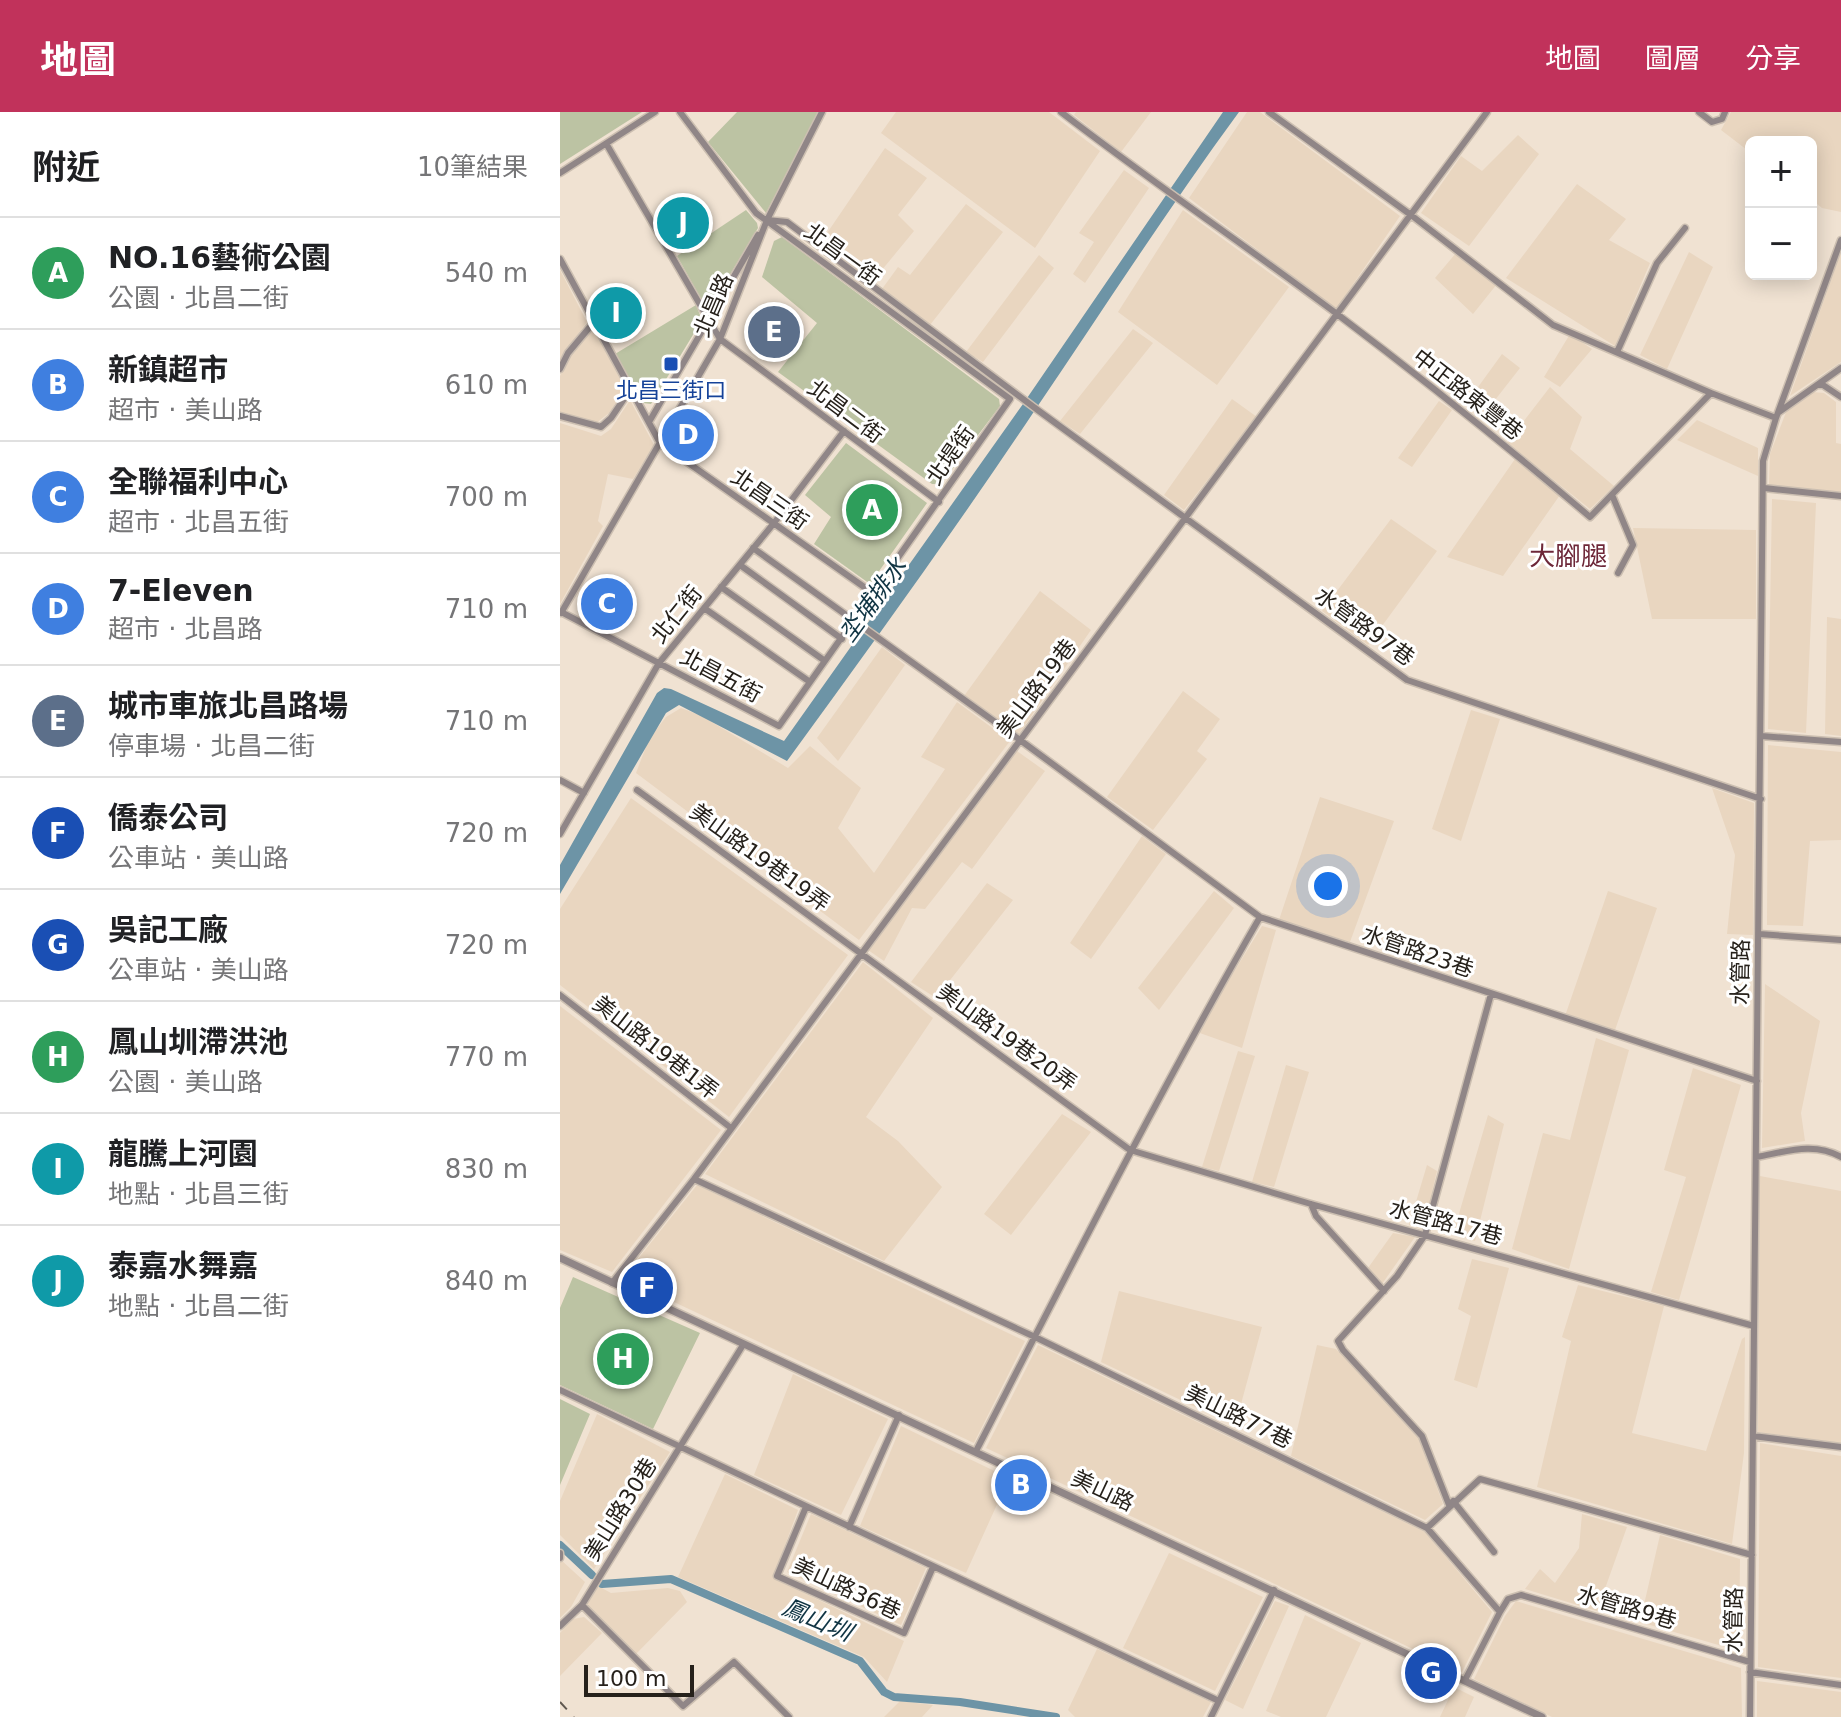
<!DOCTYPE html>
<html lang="zh-TW">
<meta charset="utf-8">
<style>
body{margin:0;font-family:"DejaVu Sans","Noto Sans TC",sans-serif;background:#f6f6f6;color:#202124}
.controls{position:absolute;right:24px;top:24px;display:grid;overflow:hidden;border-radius:12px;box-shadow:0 4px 20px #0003}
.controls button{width:72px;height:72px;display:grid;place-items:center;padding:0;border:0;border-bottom:2px solid #e0e0e0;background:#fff;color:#202124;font:40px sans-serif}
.scale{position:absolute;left:24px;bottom:20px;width:110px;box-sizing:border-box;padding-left:8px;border:4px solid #26211b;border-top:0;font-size:22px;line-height:28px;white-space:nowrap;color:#26211b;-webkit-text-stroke:6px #fff;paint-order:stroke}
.you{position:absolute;left:768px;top:774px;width:28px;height:28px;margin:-20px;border:6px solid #fff;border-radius:50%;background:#1a73e8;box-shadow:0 0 0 12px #1a73e833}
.badge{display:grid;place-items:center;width:52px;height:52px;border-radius:50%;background:#c1325b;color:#fff;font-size:26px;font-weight:700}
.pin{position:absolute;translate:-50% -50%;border:4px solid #fff;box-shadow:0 2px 8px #0006}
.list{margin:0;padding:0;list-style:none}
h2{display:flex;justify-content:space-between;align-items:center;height:104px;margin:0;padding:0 32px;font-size:34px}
h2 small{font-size:26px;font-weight:400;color:#757577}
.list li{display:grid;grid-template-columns:52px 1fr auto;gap:24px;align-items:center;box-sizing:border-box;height:112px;padding:0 32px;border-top:2px solid #e0e0e0}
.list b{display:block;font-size:30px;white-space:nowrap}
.list p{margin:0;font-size:26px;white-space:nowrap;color:#757577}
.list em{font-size:26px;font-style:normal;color:#757577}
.map{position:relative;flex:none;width:1281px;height:1605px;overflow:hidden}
header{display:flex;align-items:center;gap:48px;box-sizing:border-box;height:112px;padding:0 40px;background:#c1325b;color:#fff}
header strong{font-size:38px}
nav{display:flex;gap:44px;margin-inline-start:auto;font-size:28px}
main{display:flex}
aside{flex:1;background:#fff}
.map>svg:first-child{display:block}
.built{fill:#e9d6c0}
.green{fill:#bcc3a3}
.water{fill:#6d94a6}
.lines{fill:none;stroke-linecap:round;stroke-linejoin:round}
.canal{stroke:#6d94a6;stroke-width:8}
.minor-casing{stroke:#ccbfb1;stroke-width:9}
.tertiary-casing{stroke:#ccbfb1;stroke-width:10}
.minor{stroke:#908687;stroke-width:6}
.tertiary{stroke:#908687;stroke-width:7}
.rail{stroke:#605950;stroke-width:2;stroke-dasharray:10 10;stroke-linecap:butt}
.transit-dot{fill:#1a4fb4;stroke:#fff;stroke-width:3}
.labels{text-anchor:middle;stroke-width:6;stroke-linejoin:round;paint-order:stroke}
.street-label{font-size:22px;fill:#26211b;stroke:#fff}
.transit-label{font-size:22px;fill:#164399;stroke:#fff}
.water-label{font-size:24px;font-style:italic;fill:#103443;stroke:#fff}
.quarter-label{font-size:26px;fill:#6d2738;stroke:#fff}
</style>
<header>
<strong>地圖</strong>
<nav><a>地圖</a><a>圖層</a><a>分享</a></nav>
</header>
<main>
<aside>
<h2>附近<small>10筆結果</small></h2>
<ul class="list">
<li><span class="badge" style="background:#2e9e5b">A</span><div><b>NO.16藝術公園</b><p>公園 · 北昌二街</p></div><em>540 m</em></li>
<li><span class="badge" style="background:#3f7fe0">B</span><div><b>新鎮超市</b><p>超市 · 美山路</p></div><em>610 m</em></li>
<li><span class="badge" style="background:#3f7fe0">C</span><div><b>全聯福利中心</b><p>超市 · 北昌五街</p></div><em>700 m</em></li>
<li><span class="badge" style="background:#3f7fe0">D</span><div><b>7-Eleven</b><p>超市 · 北昌路</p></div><em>710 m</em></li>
<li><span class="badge" style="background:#5c6f8a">E</span><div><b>城市車旅北昌路場</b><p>停車場 · 北昌二街</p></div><em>710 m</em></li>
<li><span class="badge" style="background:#1a4fb4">F</span><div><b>僑泰公司</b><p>公車站 · 美山路</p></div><em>720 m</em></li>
<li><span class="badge" style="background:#1a4fb4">G</span><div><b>吳記工廠</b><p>公車站 · 美山路</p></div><em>720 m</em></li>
<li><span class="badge" style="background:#2e9e5b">H</span><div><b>鳳山圳滯洪池</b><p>公園 · 美山路</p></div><em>770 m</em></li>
<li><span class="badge" style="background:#0f9aa8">I</span><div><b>龍騰上河園</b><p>地點 · 北昌三街</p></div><em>830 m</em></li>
<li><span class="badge" style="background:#0f9aa8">J</span><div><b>泰嘉水舞嘉</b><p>地點 · 北昌二街</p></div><em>840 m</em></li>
</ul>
</aside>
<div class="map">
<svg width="1281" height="1605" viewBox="0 0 1281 1605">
<rect width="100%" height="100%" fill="#f0e2d2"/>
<!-- built -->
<path class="built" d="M 336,0 L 489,0 L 540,39 L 475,136 L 321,21 Z
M 516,0 L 591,0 L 561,40 L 514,3 Z
M 687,0 L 700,0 L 840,104 L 776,197 L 629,86 Z
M 1171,0 L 1281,0 L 1281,100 L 1262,96 L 1251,87 L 1251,30 L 1191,30 L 1191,41 L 1161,18 Z
M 958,23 L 979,42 L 909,134 L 861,101 L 901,44 L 922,59 Z
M 325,36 L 367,66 L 338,103 L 354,119 L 312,170 L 263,127 Z
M 564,58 L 589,76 L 525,171 L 513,162 L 534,130 L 519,121 Z
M 1017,72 L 1066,107 L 1049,128 L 1090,151 L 1055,234 L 946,166 Z
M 406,92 L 443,120 L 370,213 L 322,177 L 338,155 L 350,163 Z
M 623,98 L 729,175 L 657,273 L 558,200 Z
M 1129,140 L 1153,155 L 1107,257 L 1080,243 Z
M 1281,140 L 1281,250 L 1230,284 Z
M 896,141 L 937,172 L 913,202 L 875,166 Z
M 479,143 L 494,156 L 423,250 L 406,240 Z
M 0,158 L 27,210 L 0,247 Z
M 34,216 L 65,277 L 49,301 L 35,312 L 0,300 L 0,264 L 11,242 Z
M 573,217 L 593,231 L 520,322 L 500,309 Z
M 1010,222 L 1032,237 L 1000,275 L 984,265 Z
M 942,242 L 960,256 L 921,306 L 905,293 Z
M 990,275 L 1022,305 L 1010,337 L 1054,374 L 1030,397 L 947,331 Z
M 1253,280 L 1264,281 L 1276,290 L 1276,331 L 1281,332 L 1281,380 L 1209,373 L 1210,342 L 1228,295 Z
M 672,287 L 697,305 L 624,398 L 604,383 Z
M 70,288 L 94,333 L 73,367 L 48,362 L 38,409 L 43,414 L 0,492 L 0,311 L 41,324 L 51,317 Z
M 879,289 L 892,298 L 852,355 L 838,346 Z
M 1137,308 L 1198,336 L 1198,364 L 1117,328 Z
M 955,347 L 1000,383 L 943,464 L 887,445 Z
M 1212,387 L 1256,391 L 1246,621 L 1208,617 Z
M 831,407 L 877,439 L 808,533 L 762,499 Z
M 1073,416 L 1196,418 L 1196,507 L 1092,507 Z
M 480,479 L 531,518 L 459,622 L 404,584 Z
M 1267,505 L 1281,507 L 1281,624 L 1265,622 Z
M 322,535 L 345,553 L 278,649 L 257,626 Z
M 623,579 L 660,607 L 637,639 L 647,647 L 593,718 L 547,685 Z
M 397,590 L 450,629 L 299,828 L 76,661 L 89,627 L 106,605 L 121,596 L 142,604 L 228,656 L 250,634 L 301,676 L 278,716 L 314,761 L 385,657 L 361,645 Z
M 911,598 L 940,607 L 901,729 L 872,717 Z
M 1208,633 L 1281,640 L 1281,728 L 1250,729 L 1243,814 L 1207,813 Z
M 457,639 L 485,659 L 412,757 L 402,750 L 365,797 L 352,796 L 324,849 L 308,838 Z
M 1152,676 L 1194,691 L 1193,823 L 1167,822 L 1175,743 Z
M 760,685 L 834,709 L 790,830 L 719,808 Z
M 71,686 L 288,843 L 169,1005 L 0,873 L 0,797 Z
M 582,724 L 606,742 L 531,847 L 510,831 Z
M 427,771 L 453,788 L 376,886 L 351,870 Z
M 654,779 L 674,796 L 599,898 L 578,876 Z
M 1048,779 L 1097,796 L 1054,921 L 1005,904 Z
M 702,814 L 716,818 L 682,936 L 637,920 Z
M 303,850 L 373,906 L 306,1005 L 338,1029 L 382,1075 L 324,1149 L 145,1062 Z
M 1205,872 L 1260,909 L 1241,1001 L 1245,1029 L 1202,1036 Z
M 0,894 L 161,1018 L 52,1160 L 0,1138 Z
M 1036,926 L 1069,938 L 1009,1157 L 952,1137 L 983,1021 L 1010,1028 Z
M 678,939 L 695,944 L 659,1059 L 642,1055 Z
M 726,953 L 749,960 L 714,1075 L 692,1070 Z
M 1133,956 L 1181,973 L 1119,1188 L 1091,1180 L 1126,1065 L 1104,1058 Z
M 502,1002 L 531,1020 L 451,1123 L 424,1102 Z
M 928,1003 L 944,1012 L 915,1129 L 893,1122 Z
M 867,1053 L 877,1059 L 863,1118 L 849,1113 Z
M 1200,1064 L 1281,1079 L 1281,1331 L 1198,1320 Z
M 137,1073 L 465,1229 L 414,1331 L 67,1168 L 69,1158 Z
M 833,1121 L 855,1125 L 822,1172 L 808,1156 Z
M 912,1147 L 949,1156 L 917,1276 L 894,1268 L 911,1204 L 898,1197 Z
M 1018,1173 L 1104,1194 L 1072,1321 L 1146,1339 L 1182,1227 L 1185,1225 L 1184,1341 L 1172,1432 L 977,1375 L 1011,1229 L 1002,1225 Z
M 559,1179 L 702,1215 L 675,1314 L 541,1250 Z
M 478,1233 L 865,1420 L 932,1500 L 902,1560 L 426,1336 Z
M 757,1233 L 776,1237 L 852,1316 L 859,1327 L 883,1392 L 865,1408 L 731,1344 Z
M 233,1262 L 328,1307 L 281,1403 L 194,1363 Z
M 37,1302 L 110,1340 L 34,1457 L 0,1423 L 0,1389 Z
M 341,1314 L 449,1366 L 406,1461 L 300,1414 Z
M 1200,1331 L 1281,1344 L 1281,1566 L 1198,1555 Z
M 165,1362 L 238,1398 L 213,1466 L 344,1529 L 327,1570 L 304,1545 L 118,1465 Z
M 251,1402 L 366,1456 L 341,1513 L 227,1460 Z
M 1022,1402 L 1067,1415 L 1037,1499 L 965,1477 L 980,1457 L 995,1471 L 1019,1436 Z
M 1100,1423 L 1180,1447 L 1179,1539 L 1080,1510 Z
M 609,1441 L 703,1485 L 655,1579 L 563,1536 Z
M 0,1447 L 25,1470 L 11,1495 L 0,1506 Z
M 38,1474 L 51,1481 L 108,1476 L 120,1479 L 127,1490 L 76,1542 L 27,1493 Z
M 715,1489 L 729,1494 L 683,1597 L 665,1588 Z
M 956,1489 L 1181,1556 L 1182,1605 L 992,1605 L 914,1567 L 945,1504 Z
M 745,1503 L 801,1531 L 766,1605 L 721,1605 L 706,1599 Z
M 24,1505 L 42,1521 L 0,1564 L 0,1521 L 13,1507 Z
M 537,1537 L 651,1590 L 643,1605 L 515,1605 L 508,1598 Z
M 1197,1569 L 1281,1580 L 1281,1605 L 1197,1605 Z
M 894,1575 L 914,1585 L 905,1605 L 880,1605 Z
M 340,1589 L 373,1593 L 362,1605 L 324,1605 Z"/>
<!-- green -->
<path class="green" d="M 0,0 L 82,0 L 0,52 Z
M 177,0 L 258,0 L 206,101 L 148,30 Z
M 186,98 L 197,111 L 198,116 L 151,194 L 145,194 L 117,144 Z
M 222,125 L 439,287 L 440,294 L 381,372 L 372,372 L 218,260 L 257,211 L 202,165 L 214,129 Z
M 136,193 L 142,208 L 91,292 L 83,291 L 55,242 Z
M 286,331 L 367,391 L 310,472 L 254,432 L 271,405 L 245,383 Z
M 13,1165 L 140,1221 L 93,1317 L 0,1273 L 0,1196 Z
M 0,1287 L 30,1302 L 0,1373 Z"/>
<!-- water -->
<path class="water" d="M 663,0 L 679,0 C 607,98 541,201 473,301 C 394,419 311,534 227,649 L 119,593 L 106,601 L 0,782 L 0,753 L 97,581 L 104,576 L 111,577 L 224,629 L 463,292 Z"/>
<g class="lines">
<!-- canal -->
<path class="canal" d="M 0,1433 L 32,1463
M 42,1472 L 111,1467 L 300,1549 L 324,1580 L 334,1585 L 400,1590 L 496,1605"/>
<defs>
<path id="minor" d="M 501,0 C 592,70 686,134 777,202 C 863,267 948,335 1030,405 L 1151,281 L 1216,306
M 709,0 L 851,103 L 993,213 L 1151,281
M 1139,0 L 1152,10 L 1162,7 L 1165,0
M 47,33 L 160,227 L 379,390
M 0,61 L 95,0
M 207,108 L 227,110 L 479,299 L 847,568 L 1201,687
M 206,110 L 262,0
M 0,147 L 100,331 L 314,482
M 1057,240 L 1097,151 L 1125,116
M 0,257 L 8,241 L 34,210
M 1257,273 L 1263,273 L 1281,285
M 1219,300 L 1281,256
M 0,304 L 41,315 L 51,306 L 70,278
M 89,310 L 198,123
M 1204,376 L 1281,384
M 1052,383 L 1073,433 L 1058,461
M 193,436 L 460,628 L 700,805 L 1197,969
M 180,453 L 282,527
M 161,475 L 265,549
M 144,496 L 250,570
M 1,500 L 219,614 L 450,287 L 196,101 L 120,0
M 1,501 L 160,227 L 207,108
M 1201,624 L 1281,630
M 0,668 L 24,681
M 77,678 L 570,1038 L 751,1092 L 1194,1214
M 0,722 L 99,551 L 214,411 L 284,319
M 1199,822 L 1281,828
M 0,883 L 171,1016
M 1196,1045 C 1225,1040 1254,1029 1281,1045
M 134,1067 L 475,1225 L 867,1416 L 920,1367 L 1192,1443
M 751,1092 L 756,1104 L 824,1179
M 52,1171 L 134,1067 L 927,0
M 0,1278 L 659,1589
M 1193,1324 L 1281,1335
M 416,1339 C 508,1160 599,980 700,805
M 893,1389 L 934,1440
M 889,1393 L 862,1324 L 783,1238 L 778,1229 L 837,1164 L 865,1123 L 931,882
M 246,1395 L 217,1464 L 344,1521 L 373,1455
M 289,1415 L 339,1303
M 867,1416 L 940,1500 L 905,1568
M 0,1441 L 0,1446
M 22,1493 L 123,1594 L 174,1550 L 229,1605
M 940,1500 L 948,1487 L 961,1483 L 1190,1550
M 0,1514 L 22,1493 L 183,1233
M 1190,1560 L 1281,1573
M 651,1605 L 714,1478
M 1190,1605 L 1203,349 L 1216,306 L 1281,128"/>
<path id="tertiary" d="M 0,1146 L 982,1605"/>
</defs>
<!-- minor casing -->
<use href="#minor" class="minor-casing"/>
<!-- tertiary casing -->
<use href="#tertiary" class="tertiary-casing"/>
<!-- minor -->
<use href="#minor" class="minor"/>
<!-- tertiary -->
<use href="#tertiary" class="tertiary"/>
<!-- rail -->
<path class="rail" d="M 0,1590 L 14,1605"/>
</g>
<!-- markers -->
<rect class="transit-dot" x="103" y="244" width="16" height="16" rx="4"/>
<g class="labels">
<!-- street labels -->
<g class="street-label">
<text transform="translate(283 142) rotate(36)" y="8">北昌一街</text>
<text transform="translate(153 193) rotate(-67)" y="8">北昌路</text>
<text transform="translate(908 282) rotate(38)" y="8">中正路東豐巷</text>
<text transform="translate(286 299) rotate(37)" y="8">北昌二街</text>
<text transform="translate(390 343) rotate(-55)" y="8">北堤街</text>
<text transform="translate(210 387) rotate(35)" y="8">北昌三街</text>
<text transform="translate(116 502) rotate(-51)" y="8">北仁街</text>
<text transform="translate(805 514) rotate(36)" y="8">水管路97巷</text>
<text transform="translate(161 563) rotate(28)" y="8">北昌五街</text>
<text transform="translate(476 576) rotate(-53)" y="8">美山路19巷</text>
<text transform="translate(200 745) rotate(36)" y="8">美山路19巷19弄</text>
<text transform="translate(858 839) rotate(19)" y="8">水管路23巷</text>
<text transform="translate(1180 860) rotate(-89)" y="8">水管路</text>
<text transform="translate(447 925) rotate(36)" y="8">美山路19巷20弄</text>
<text transform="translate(96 935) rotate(38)" y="8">美山路19巷1弄</text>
<text transform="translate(886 1110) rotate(15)" y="8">水管路17巷</text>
<text transform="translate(679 1304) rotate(26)" y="8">美山路77巷</text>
<text transform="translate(543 1378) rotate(25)" y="8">美山路</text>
<text transform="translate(60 1397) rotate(-58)" y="8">美山路30巷</text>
<text transform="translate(287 1476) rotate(25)" y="8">美山路36巷</text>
<text transform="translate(1067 1495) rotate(16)" y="8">水管路9巷</text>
<text transform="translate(1173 1508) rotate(-89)" y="8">水管路</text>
</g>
<!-- transit labels -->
<g class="transit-label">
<text x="111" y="286">北昌三街口</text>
</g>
<!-- water labels -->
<g class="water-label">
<text transform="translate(313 488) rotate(-54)" y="8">坔埔排水</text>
<text transform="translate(257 1508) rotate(23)" y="8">鳳山圳</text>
</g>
<!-- quarter labels -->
<g class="quarter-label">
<text x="1008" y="453">大腳腿</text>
</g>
</g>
</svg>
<div class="controls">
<button>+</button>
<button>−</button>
</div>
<div class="scale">100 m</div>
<div class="you"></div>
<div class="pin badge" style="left:312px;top:398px;background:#2e9e5b">A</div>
<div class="pin badge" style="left:461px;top:1373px;background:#3f7fe0">B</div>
<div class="pin badge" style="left:47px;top:492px;background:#3f7fe0">C</div>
<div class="pin badge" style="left:128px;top:323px;background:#3f7fe0">D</div>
<div class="pin badge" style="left:214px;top:220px;background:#5c6f8a">E</div>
<div class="pin badge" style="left:87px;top:1176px;background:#1a4fb4">F</div>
<div class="pin badge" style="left:871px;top:1561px;background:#1a4fb4">G</div>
<div class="pin badge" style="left:63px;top:1247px;background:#2e9e5b">H</div>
<div class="pin badge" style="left:56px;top:201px;background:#0f9aa8">I</div>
<div class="pin badge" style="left:123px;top:111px;background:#0f9aa8">J</div>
</div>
</main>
